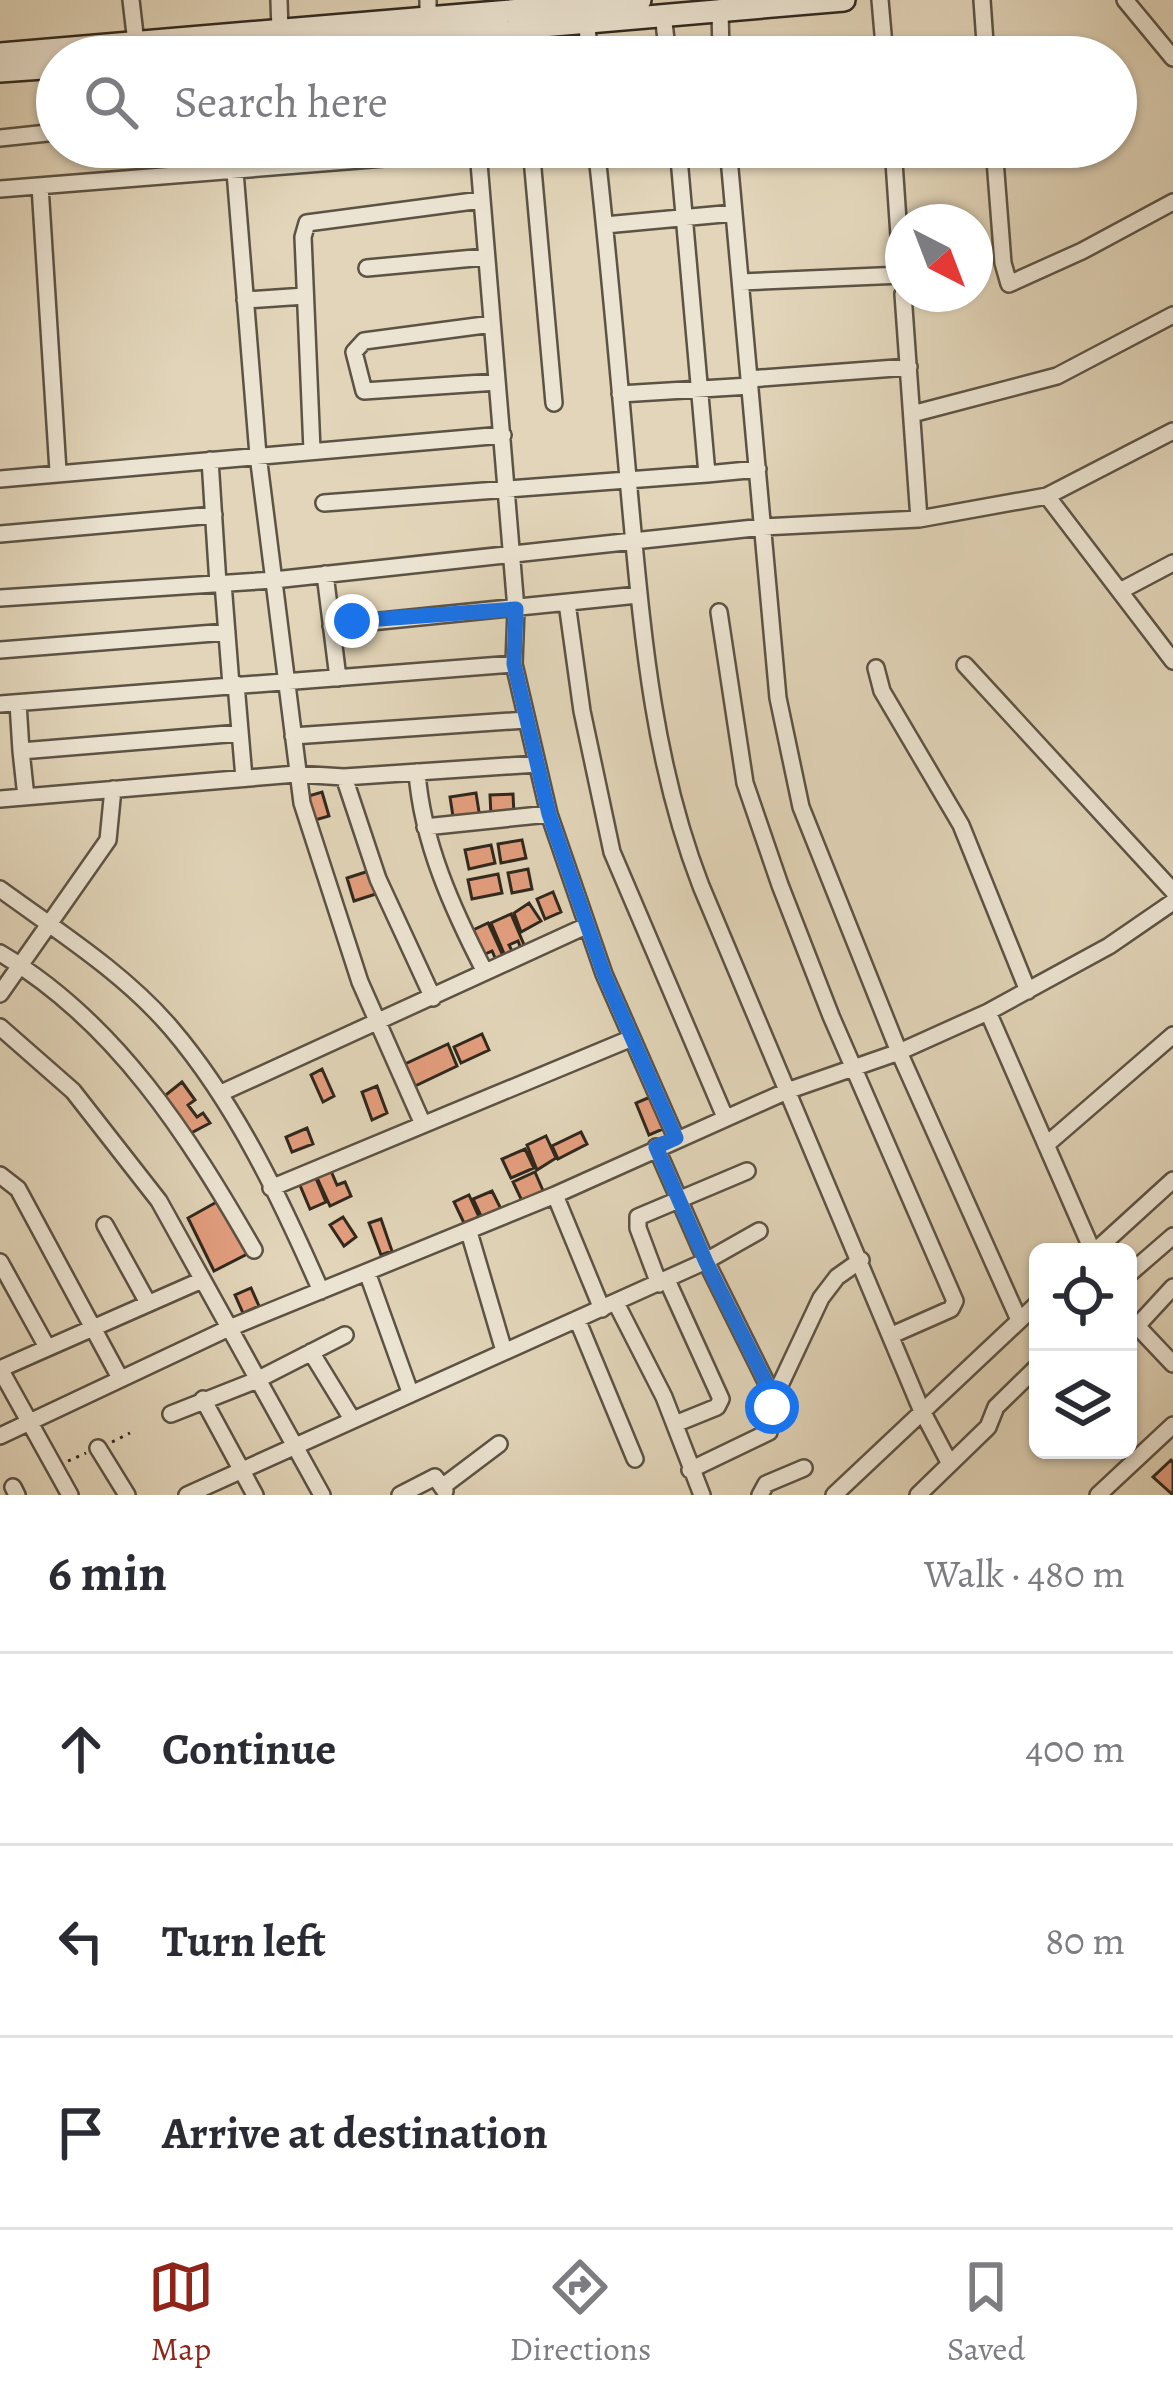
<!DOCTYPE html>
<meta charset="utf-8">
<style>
body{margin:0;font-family:Alegreya,serif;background:#f7f7f7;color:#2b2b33}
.controls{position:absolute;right:36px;bottom:36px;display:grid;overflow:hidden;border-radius:18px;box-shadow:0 3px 9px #0004}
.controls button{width:108px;height:108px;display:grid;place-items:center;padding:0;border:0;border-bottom:3px solid #e1e1e2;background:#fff;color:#2b2b33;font:60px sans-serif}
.compass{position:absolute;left:885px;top:204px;width:108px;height:108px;border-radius:50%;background:#fff;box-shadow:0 3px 9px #0004;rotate:138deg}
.stop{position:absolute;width:36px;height:36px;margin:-27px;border:9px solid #1a73e8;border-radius:50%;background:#fff}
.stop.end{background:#1a73e8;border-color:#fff;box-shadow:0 3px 12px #0008}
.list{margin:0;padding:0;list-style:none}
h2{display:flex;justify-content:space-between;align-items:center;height:156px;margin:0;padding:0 48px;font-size:51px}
h2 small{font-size:39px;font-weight:400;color:#7c7c81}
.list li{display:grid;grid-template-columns:78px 1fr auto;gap:36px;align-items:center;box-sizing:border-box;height:192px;padding:0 48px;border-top:3px solid #e1e1e2}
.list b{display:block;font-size:45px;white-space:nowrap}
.list em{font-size:39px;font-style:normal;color:#7c7c81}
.icon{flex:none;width:66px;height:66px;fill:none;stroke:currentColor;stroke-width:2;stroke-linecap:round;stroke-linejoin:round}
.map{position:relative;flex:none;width:1173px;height:1495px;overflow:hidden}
.search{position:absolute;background:#fff;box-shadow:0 3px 9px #0004;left:36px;right:36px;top:36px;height:132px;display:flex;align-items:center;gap:30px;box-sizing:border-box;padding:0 42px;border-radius:66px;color:#7c7c81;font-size:45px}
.sheet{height:732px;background:#fff}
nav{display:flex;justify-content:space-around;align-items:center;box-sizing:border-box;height:168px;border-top:3px solid #e1e1e2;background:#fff;font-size:33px;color:#7c7c81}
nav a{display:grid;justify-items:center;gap:6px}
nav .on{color:#8f2418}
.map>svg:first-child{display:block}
.building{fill:#e39e7e;stroke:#30281e;stroke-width:3}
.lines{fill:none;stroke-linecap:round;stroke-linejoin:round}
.street-casing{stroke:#5c5345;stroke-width:20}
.secondary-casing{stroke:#30281e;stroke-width:26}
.path{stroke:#30281e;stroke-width:3;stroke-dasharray:3 6;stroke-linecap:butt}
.street{stroke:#ece4d2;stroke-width:15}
.secondary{stroke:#ece4d2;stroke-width:21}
.route{stroke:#1a73e8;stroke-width:15}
</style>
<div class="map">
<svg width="1173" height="1495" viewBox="0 0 1173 1495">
<rect width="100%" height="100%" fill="#e2d5b9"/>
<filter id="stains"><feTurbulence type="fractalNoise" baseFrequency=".00167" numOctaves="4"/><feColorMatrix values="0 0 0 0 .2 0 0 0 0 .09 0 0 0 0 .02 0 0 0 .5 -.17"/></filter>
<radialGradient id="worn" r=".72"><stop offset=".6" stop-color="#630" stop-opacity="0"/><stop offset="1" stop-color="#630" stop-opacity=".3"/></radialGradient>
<!-- building -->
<path class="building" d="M 322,792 L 329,816 L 312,821 L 305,797 Z
M 476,793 L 480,818 L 454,823 L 450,797 Z
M 513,794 L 514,815 L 491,816 L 490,795 Z
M 522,840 L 526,858 L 501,863 L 498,844 Z
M 491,845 L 495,863 L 469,869 L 465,850 Z
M 528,869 L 532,889 L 512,893 L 508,873 Z
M 372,870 L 379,893 L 354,901 L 347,878 Z
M 498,874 L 502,893 L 472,899 L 468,880 Z
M 553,892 L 561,912 L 545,919 L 537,899 Z
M 529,903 L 541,921 L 521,932 L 514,913 Z
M 511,914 L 525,947 L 521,949 L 518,941 L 509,945 L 514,955 L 506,958 L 491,923 Z
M 488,923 L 504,958 L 497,962 L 492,951 L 481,956 L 469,932 Z
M 482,1034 L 489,1050 L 461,1063 L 454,1047 Z
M 448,1044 L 457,1066 L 415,1086 L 405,1064 Z
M 322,1069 L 334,1096 L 323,1102 L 311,1075 Z
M 182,1082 L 195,1100 L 188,1105 L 197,1117 L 203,1113 L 210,1123 L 189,1134 L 162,1098 Z
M 377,1086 L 387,1113 L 372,1120 L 362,1092 Z
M 650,1097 L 663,1129 L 649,1135 L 636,1103 Z
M 307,1128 L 313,1144 L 292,1152 L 286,1137 Z
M 581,1132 L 587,1144 L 558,1159 L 552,1146 Z
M 546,1136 L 556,1158 L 537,1170 L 527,1145 Z
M 525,1149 L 534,1168 L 511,1178 L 502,1159 Z
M 331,1171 L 337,1185 L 345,1182 L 351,1196 L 330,1206 L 317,1178 Z
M 535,1172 L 544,1193 L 523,1203 L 513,1182 Z
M 315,1176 L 326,1202 L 310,1209 L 299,1183 Z
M 492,1191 L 501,1209 L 482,1218 L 473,1199 Z
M 469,1195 L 479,1217 L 464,1223 L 454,1202 Z
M 222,1199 L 251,1252 L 214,1271 L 188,1218 Z
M 343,1217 L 356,1237 L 344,1246 L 330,1225 Z
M 381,1219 L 392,1251 L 381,1255 L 369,1223 Z
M 251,1288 L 259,1306 L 243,1313 L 235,1295 Z
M 1171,1460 L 1173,1462 L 1173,1495 L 1153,1477 Z"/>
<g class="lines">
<defs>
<path id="street" d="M 131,0 L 136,43
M 279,0 L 280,32
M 428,0 L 428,19
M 880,0 L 885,57
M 982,0 L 986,57
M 1125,0 L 1173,58
M 720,8 L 721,57
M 663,14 L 668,57
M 587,22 L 589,57
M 524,29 L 527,57
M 0,138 L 57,132
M 233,147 L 258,455 L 302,803 L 360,982 L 422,1122
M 531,147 L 554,403
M 596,147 C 610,268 620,390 631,511 C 643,640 654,765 701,886 L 921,1409 L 950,1464
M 678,147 L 707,474 L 758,469
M 728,147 L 778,698 L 801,807 L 899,1052 L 1019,1320
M 893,147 L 902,280
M 994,147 L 1003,263 L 1009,284 L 1082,251 L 1173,202
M 478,151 L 516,609 L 514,664 L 549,814 L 604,974 L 676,1138
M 40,186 L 58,471
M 0,189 L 522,147
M 605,225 L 734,213
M 367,268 L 485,257
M 741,282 L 902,275
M 903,294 L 919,519
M 245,300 L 305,296
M 492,324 L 364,341 L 354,352 L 364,391 L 497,382
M 749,379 L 909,367
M 620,394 L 750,386
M 912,414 L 1057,376 L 1173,315
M 312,450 L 303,237 L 307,223 L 481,200
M 210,460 L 218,584
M 0,479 L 503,435
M 1047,496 L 1173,661
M 324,503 L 707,474
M 0,534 L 214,515
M 325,574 L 338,678
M 223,583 L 231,685
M 1120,591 L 1173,563
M 0,598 L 274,580 L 763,527 L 919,519 L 1047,496 L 1173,431
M 567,603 L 582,711 L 612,852 L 725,1117
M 719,612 L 745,783 L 780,885 L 831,1016 L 955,1301 L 951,1309 L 892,1335
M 331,626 L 638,595
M 0,650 L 227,632
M 965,665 L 1173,891
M 876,668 L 882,691 L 961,825 L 1028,991
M 236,684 L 244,778
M 18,703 L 21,751
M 0,704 L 514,664
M 293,736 L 526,720
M 417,772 C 422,842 453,910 485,972
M 344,777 L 378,879 L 433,998
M 26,797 L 21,751 L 240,733
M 0,799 L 296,774 L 344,777 L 537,764
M 425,827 L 549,814
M 0,889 C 59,932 124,973 171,1028 C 236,1104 281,1200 321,1291
M 0,953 C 116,1022 188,1135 254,1250
M 0,994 L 108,840 L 113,789
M 988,1012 L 1093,1252
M 0,1027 L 73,1091 L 159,1201 L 322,1495
M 221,1093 L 586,926
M 1046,1145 L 1173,1035
M 0,1175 L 18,1189 L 120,1378
M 271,1188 L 632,1038
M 555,1195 L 602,1309
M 105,1225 L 148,1303
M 759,1231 L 706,1261 L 774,1398
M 469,1232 L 504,1351
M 1094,1252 L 1173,1180
M 0,1262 L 47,1347
M 367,1272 L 410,1392
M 1128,1275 L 1173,1236
M 667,1280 L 721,1399 L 717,1407 L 675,1424
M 659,1284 L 638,1228 L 638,1217 L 747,1171
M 1173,1287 L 1137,1326 L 1173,1364
M 616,1303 L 664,1397 L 702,1495
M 577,1319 L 635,1459
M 311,1352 L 352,1419
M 0,1369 L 202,1280
M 0,1369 L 70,1495
M 203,1399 L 255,1495
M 171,1414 L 257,1380 L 345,1335
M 0,1436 L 227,1329 L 555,1195 L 787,1091 L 899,1052 L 988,1012 L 1109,946 L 1173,902
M 98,1448 L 127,1495
M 690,1470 L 769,1432 L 774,1398 L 821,1298 L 837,1277 L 861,1260
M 13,1487 L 17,1495
M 442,1487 L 499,1444
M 187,1495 L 706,1261 L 656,1147
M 400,1495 L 435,1477 L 445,1491
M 760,1495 L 766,1484 L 804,1468
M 834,1495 L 1038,1303
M 918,1495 L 988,1427 L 996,1407 L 1038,1366
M 1098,1495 L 1173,1425"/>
<path id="secondary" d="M 0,54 L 640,0
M 182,57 L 844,0
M 0,71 L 57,67"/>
</defs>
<!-- street casing -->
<use href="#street" class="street-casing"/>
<!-- secondary casing -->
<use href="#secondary" class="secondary-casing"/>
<!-- path -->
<path class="path" d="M 112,1442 L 130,1433
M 68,1461 L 86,1453"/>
<!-- street -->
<use href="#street" class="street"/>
<!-- secondary -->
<use href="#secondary" class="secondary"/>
</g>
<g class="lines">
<!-- route -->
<path class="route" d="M 352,621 L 516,609 L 514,664 L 549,814 L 604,974 L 676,1138 L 656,1147 L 706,1262 L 774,1398 L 772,1407"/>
</g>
<rect width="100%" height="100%" filter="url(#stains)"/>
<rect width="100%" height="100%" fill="url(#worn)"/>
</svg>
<div class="controls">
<button><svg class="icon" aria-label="locate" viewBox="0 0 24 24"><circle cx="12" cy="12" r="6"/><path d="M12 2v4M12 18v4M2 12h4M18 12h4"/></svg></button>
<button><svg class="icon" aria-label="layers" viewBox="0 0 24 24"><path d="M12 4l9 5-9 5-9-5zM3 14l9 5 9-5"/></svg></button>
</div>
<svg class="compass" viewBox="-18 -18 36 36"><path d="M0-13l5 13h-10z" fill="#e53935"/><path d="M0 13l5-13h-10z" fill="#7c7c81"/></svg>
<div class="stop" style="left:772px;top:1407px"></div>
<div class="stop end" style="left:352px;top:621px"></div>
<div class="search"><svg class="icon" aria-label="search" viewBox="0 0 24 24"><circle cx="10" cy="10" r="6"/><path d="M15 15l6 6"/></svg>Search here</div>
</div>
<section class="sheet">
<h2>6 min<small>Walk · 480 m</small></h2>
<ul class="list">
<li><svg class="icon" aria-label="ahead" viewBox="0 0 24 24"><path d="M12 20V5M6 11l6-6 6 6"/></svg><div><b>Continue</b></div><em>400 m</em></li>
<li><svg class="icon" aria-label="left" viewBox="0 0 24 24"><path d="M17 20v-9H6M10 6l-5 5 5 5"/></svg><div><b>Turn left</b></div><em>80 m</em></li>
<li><svg class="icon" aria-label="arrive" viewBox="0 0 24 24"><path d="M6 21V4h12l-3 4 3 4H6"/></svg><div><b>Arrive at destination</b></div></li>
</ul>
</section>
<nav>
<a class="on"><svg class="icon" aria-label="map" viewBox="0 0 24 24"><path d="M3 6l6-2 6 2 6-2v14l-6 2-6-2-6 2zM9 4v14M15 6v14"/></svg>Map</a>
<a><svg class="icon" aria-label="directions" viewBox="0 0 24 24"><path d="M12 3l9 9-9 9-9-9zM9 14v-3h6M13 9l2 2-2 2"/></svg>Directions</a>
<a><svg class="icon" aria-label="saved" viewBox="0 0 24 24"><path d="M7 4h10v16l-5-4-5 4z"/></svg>Saved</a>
</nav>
